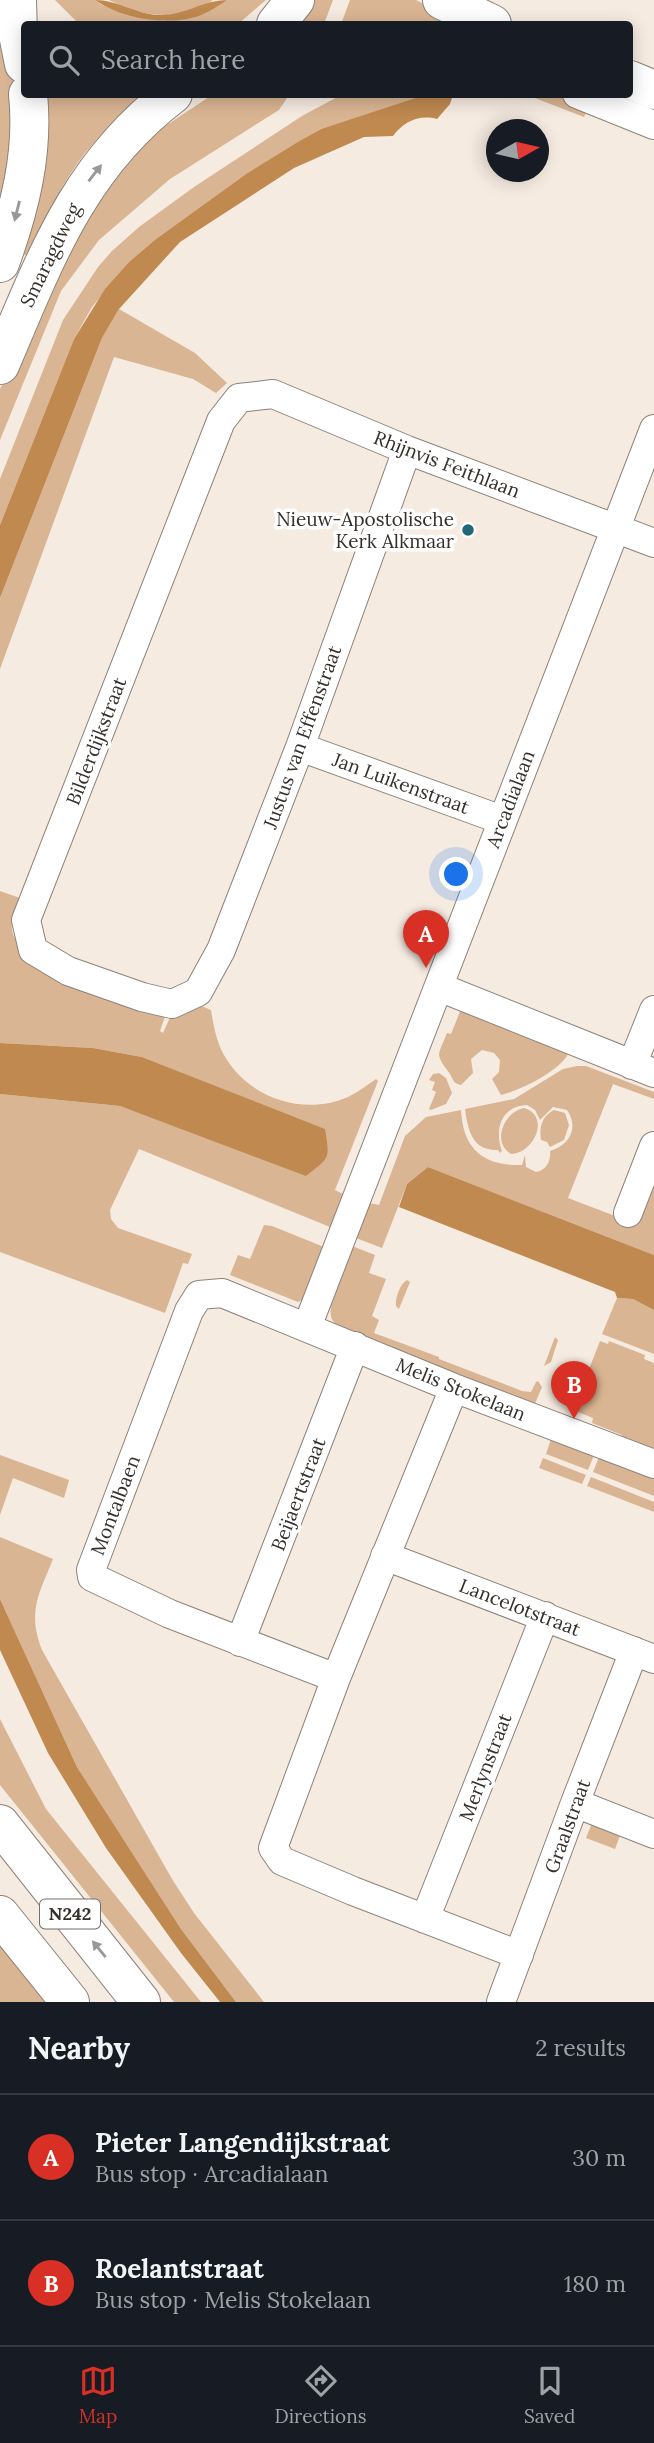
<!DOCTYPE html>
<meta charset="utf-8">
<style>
body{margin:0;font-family:Lora,serif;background:#242831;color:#f1f3f6}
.compass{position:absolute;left:486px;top:119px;width:63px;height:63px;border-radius:50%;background:#171b24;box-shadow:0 4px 18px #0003;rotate:82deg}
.you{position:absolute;left:457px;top:875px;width:24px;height:24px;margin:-18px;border:5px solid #fff;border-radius:50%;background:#1a73e8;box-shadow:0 0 0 10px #1a73e833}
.badge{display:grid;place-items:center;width:46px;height:46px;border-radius:50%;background:#d93025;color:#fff;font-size:23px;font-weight:700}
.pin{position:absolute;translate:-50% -58px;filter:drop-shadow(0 2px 4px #0008)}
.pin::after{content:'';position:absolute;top:37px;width:24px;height:21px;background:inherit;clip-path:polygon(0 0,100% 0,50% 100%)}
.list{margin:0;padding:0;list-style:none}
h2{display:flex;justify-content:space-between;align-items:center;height:91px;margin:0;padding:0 28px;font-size:30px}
h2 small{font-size:23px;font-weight:400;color:#9ea1a6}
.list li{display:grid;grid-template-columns:46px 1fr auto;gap:21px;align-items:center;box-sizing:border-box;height:126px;padding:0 28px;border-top:2px solid #363941}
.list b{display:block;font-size:26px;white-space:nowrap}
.list p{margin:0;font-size:23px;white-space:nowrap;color:#9ea1a6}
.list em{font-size:23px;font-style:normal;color:#9ea1a6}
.icon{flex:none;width:38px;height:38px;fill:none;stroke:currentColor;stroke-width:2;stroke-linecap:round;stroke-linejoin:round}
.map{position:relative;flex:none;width:654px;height:2002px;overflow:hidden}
.search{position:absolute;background:#171b24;box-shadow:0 4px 18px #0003;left:21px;right:21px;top:21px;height:77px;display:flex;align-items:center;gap:18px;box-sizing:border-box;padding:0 24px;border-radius:7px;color:#9ea1a6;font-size:26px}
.sheet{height:343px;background:#171b24}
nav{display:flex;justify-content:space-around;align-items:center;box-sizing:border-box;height:98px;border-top:2px solid #363941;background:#171b24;font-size:19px;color:#9ea1a6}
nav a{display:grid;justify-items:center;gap:4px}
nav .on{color:#d93025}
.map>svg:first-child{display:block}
.green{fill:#dab593}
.water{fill:#bf8950}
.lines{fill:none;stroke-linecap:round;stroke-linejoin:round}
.minor-casing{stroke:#8c8279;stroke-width:30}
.highway-casing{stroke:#8c8279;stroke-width:40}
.minor{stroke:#fff;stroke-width:28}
.highway{stroke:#fff;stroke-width:38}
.oneway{fill:#9a9896}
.poi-dot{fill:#216777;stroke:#fff;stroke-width:2.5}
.labels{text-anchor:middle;stroke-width:7;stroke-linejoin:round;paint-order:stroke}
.shield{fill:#fff;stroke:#716e6b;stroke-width:2}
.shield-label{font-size:18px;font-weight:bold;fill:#34302c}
.street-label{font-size:19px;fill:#34302c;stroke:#fff}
.poi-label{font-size:19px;fill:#34302c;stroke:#fff;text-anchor:end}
</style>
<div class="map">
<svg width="654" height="2002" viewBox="0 0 654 2002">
<rect width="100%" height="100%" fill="#f6ebe1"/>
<!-- green -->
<path class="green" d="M 55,0 L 95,0 L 102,5 L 164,21 L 193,18 L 227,0 L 266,0 L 238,24 L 79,24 Z
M 109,0 L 213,0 C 183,23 141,17 109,0 Z
M 312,0 L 333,0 L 324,24 L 295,24 Z
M 350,0 L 416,0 L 462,24 L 341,24 Z
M 0,28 L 9,59 L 16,100 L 0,227 Z
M 42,95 L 146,95 C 120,115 96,137 77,164 C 57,192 43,225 28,256 L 16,251 Z
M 212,95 L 289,95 L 279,110 L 170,179 L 99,240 L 61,291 L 0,440 L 0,389 L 87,213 L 147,138 Z
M 341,95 L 428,95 L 321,129 L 246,174 L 156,239 L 130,261 L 92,307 L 74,339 L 0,525 L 0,479 L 63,320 L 98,267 L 112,251 L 139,227 L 194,187 L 302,116 Z
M 527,95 L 556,95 L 587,110 L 584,117 Z
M 119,309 L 195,353 L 227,383 L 216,393 L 193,379 L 114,357 L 0,669 L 0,598 L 102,338 Z
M 0,891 L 20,898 C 11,920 7,927 20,948 L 168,1008 L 160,1031 L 163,1033 L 172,1013 L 199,1005 L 211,1010 C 213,1022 215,1035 220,1047 C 241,1095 300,1118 348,1097 C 358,1092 367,1085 376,1079 L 378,1081 L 335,1190 L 343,1194 L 330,1227 L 139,1149 L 110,1210 L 111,1219 L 118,1228 L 192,1254 L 188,1264 L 183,1263 L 165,1313 L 0,1252 L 0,1094 L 120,1106 L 180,1128 L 324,1129 L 142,1057 L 93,1048 L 0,1043 Z
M 461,1009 L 570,1050 C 563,1070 521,1090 501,1095 L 492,1079 L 499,1072 L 500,1060 L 494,1053 L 482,1050 L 471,1059 L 473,1073 L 461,1085 C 453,1083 454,1081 450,1074 C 435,1053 437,1058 447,1033 L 451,1034 Z
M 577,1066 L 586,1066 L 654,1092 L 654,1099 L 613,1084 L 568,1198 L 636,1224 L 654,1178 L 654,1255 L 428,1167 L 407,1184 L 382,1248 L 356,1238 L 369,1203 L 379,1205 L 405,1136 L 426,1117 L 461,1110 C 463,1149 483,1166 522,1165 L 525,1155 L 526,1167 L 536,1172 C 546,1170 551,1162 550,1151 C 570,1145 579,1127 567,1110 L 553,1107 L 540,1120 L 535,1110 L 527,1105 C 501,1106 494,1130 502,1151 L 500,1153 L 498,1150 C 472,1151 468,1130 465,1109 L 514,1099 L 563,1069 Z
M 439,1073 L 446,1078 L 452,1093 L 446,1104 L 431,1110 L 429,1109 L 436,1092 L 432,1090 L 435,1082 L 429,1080 L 433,1074 Z
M 524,1108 C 551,1116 534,1153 511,1154 C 491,1142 504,1112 524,1108 Z
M 554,1110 L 565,1113 L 569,1125 L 564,1140 L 550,1147 L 547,1142 L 541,1140 C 539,1127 542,1116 554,1110 Z
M 264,1225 L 272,1226 L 324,1247 L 302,1300 L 298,1302 L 230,1275 L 238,1255 L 250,1259 Z
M 352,1246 L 375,1255 L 369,1273 L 386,1279 L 372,1316 L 379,1320 L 374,1333 L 439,1357 L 439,1359 L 522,1391 L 531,1392 L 536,1382 L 538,1381 L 542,1387 L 534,1406 L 356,1338 L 357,1333 C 349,1330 339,1328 333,1321 C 323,1308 347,1261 352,1246 Z
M 407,1280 L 410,1282 L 399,1309 L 396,1306 C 395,1298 400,1284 407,1280 Z
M 617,1298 L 633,1299 L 654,1310 L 654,1354 L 602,1334 Z
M 555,1337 L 558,1340 L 551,1362 L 544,1366 Z
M 600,1341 L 608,1344 L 609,1341 L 645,1355 L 644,1359 L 654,1363 L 654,1454 L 620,1440 L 622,1435 L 592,1423 L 593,1418 L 573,1410 Z
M 551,1439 L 594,1455 L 588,1470 L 546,1454 Z
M 0,1455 L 69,1480 L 64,1498 L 13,1478 L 0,1515 Z
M 599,1457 L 654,1472 L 654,1496 L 593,1472 Z
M 543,1458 L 586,1475 L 582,1484 L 539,1468 Z
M 591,1477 L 654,1502 L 654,1512 L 587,1486 Z
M 0,1537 L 53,1559 C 39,1594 27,1612 42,1650 L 172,1879 L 194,1913 L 264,2002 L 236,2002 L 181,1929 L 77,1767 L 0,1599 Z
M 0,1719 L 46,1809 L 201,2002 L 174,2002 L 0,1785 Z
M 592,1823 L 621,1833 L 615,1849 L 586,1838 Z
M 0,1941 L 49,2002 L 0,2002 Z"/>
<!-- water -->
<path class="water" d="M 95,0 C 117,0 136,14 158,15 C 185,16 203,0 227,0 C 217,7 204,15 192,18 C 161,25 121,18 95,0 Z
M 428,94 L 453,95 L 450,104 L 437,119 C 419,114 403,122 393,136 L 364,137 L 294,168 L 180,242 L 119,309 L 102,338 L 0,598 L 0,525 L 74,339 L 105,289 L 130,261 L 156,239 L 246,174 L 298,142 L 321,129 Z
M 0,1043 L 93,1048 L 142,1057 L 325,1129 C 330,1160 330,1157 306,1176 L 120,1106 L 0,1094 Z
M 428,1167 L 654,1255 L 654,1310 L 633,1299 L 617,1298 L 615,1292 L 399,1207 L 407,1184 Z
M 0,1599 L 77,1767 L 181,1929 L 236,2002 L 220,2002 L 181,1953 L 106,1848 L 48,1753 L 0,1650 Z"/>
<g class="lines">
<defs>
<path id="minor" d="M 577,94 L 654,125
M 407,450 L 300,747 L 221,950 L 198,992 L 172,1004 L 142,997 L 68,971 L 33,950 L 26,920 L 221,421 L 239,398 L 273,394 L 407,450 L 654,543
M 300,747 L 502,820
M 439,987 L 654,1073
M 632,1065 L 654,1010
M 628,1213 L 654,1146
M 307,1327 L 654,429
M 454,1388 L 336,1678 L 273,1848 L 282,1861 L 353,1891 L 519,1955
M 385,1556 L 654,1659
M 240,1642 L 355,1346
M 336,1678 L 170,1614 L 92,1577 L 91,1570 L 189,1311 L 199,1295 L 222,1293 L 454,1388 L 654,1464
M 575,1803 L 654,1834
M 425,1919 L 545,1616
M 501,2002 L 575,1803 L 634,1651"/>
<path id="highway" d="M 17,0 L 18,34 L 24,64
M 442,0 L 492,24
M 276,24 L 295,0
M 630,80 L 654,90
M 0,263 C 20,208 34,153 28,94
M 0,365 C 45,260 78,166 173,94
M 0,1824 L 141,2002
M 0,1915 L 70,2002"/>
</defs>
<!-- minor casing -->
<use href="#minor" class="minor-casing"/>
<!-- highway casing -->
<use href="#highway" class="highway-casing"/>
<!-- minor -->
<use href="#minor" class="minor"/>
<!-- highway -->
<use href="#highway" class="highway"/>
</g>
<!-- one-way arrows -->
<defs><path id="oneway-solid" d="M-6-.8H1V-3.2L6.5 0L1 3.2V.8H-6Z" transform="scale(1.75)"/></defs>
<g class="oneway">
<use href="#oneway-solid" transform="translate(95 173) rotate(-52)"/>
<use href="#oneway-solid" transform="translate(17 211) rotate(104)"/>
<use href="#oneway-solid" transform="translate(99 1949) rotate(-129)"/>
</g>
<!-- markers -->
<circle class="poi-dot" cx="468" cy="530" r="7"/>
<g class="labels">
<!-- shield labels -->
<rect class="shield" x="40" y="1899.5" width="60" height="29" rx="5"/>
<g class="shield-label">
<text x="70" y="1920">N242</text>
</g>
<!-- street labels -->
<g class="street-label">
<text transform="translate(50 255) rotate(-64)" y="7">Smaragdweg</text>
<text transform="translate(447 464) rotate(21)" y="7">Rhijnvis Feithlaan</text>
<text transform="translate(302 737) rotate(-70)" y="7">Justus van Effenstraat</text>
<text transform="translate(96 741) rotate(-69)" y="7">Bilderdijkstraat</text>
<text transform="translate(401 783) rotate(20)" y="7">Jan Luikenstraat</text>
<text transform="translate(510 799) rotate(-69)" y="7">Arcadialaan</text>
<text transform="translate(461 1389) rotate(22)" y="7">Melis Stokelaan</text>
<text transform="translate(298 1494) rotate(-69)" y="7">Beijaertstraat</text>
<text transform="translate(115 1505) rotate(-69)" y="7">Montalbaen</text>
<text transform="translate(520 1607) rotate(21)" y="7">Lancelotstraat</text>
<text transform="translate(485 1767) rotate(-69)" y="7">Merlynstraat</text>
<text transform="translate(567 1826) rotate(-70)" y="7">Graalstraat</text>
</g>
<!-- poi labels -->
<g class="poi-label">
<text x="454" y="526">Nieuw-Apostolische<tspan x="454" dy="22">Kerk Alkmaar</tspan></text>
</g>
</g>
</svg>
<svg class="compass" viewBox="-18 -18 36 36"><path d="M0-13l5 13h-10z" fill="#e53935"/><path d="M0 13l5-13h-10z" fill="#9ea1a6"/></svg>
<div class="you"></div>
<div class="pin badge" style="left:426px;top:968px">A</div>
<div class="pin badge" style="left:574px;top:1419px">B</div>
<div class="search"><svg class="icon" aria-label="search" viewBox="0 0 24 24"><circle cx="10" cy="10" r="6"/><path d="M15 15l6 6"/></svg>Search here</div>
</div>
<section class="sheet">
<h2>Nearby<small>2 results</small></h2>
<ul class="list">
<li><span class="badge">A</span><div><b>Pieter Langendijkstraat</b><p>Bus stop · Arcadialaan</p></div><em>30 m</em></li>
<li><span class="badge">B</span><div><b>Roelantstraat</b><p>Bus stop · Melis Stokelaan</p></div><em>180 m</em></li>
</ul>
</section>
<nav>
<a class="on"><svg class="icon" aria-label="map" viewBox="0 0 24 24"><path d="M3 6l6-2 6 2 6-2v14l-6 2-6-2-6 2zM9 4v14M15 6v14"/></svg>Map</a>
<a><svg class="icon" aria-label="directions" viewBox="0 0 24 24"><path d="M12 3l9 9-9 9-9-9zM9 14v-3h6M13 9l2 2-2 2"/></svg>Directions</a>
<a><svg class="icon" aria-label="saved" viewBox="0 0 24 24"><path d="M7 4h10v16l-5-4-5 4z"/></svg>Saved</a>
</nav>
